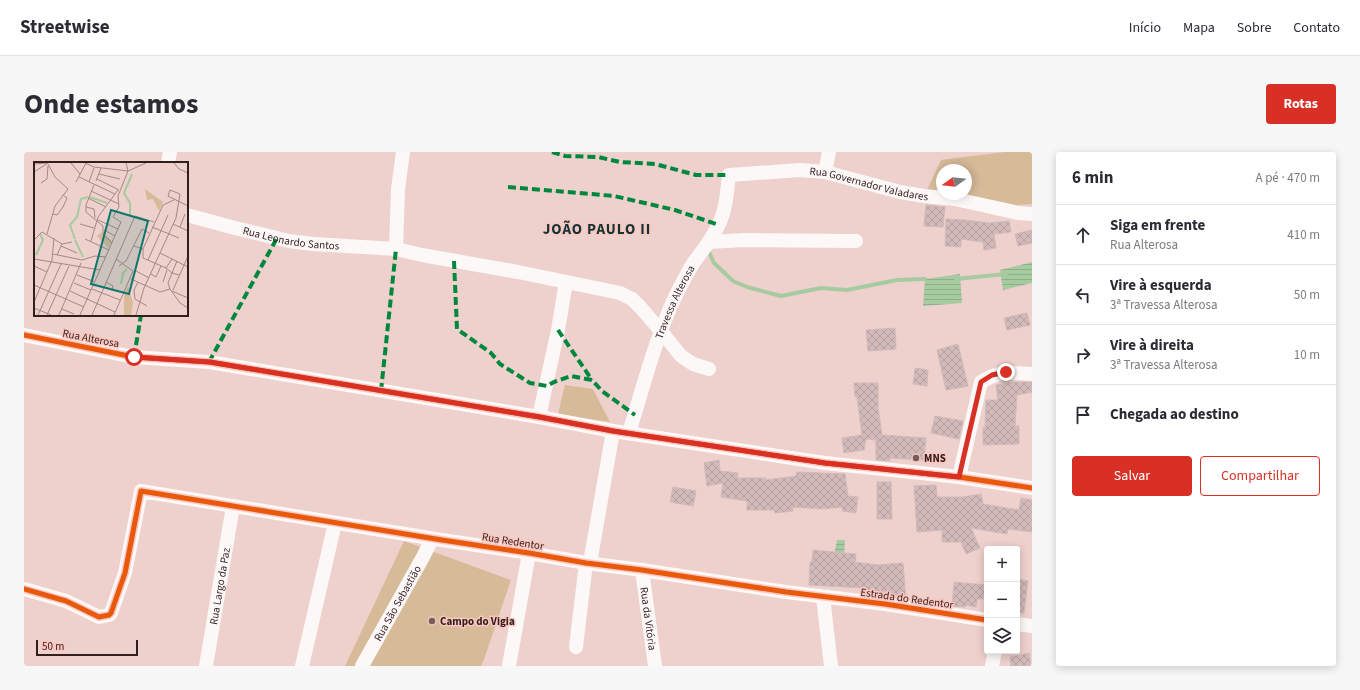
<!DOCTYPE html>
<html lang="pt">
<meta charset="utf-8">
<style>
body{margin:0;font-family:"Source Sans 3",sans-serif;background:#f7f7f7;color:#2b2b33}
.controls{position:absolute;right:12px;bottom:12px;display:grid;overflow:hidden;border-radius:4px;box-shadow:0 2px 10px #0003}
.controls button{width:36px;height:36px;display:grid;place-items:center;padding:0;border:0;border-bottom:1px solid #e1e1e2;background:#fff;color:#2b2b33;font:20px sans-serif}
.compass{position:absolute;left:912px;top:12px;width:36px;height:36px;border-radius:50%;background:#fff;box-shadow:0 2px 10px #0003;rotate:255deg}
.scale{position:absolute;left:12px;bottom:10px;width:102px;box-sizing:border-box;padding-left:4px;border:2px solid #321f1d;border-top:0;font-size:11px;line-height:14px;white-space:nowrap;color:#321f1d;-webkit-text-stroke:3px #fbc6bf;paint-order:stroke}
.stop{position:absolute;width:12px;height:12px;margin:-9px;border:3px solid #d93025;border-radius:50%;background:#fff}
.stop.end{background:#d93025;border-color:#fff;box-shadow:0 1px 4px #0008}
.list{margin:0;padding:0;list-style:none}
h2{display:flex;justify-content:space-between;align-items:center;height:52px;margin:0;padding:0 16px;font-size:17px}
h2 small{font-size:13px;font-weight:400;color:#7c7c81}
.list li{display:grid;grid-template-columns:26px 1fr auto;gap:12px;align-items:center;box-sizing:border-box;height:60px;padding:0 16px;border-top:1px solid #e1e1e2}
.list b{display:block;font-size:15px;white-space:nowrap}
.list p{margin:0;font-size:13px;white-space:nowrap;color:#7c7c81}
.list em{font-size:13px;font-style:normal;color:#7c7c81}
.actions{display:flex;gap:8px;padding:12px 16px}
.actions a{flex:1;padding:9px 0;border:1px solid #d93025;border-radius:4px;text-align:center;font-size:14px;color:#d93025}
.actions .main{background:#d93025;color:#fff}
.icon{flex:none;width:22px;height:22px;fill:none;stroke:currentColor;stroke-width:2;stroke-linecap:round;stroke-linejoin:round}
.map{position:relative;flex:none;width:1008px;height:514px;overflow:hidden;border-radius:4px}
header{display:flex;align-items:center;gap:24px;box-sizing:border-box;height:56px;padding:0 20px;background:#fff;border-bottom:1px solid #e1e1e2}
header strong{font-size:19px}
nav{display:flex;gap:22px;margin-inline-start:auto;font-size:14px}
.intro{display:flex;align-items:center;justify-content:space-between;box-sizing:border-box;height:96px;padding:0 24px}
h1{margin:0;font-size:28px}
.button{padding:10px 18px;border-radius:4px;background:#d93025;color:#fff;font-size:14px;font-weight:700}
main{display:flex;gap:24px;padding:0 24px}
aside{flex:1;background:#fff;border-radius:4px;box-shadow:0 2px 10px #0003}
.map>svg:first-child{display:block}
.green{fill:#d7bb99}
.water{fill:url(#water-rules)}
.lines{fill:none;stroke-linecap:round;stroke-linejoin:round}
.stream{stroke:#a7cba0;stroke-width:4}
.building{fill:url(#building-cross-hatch);stroke:#d1baba}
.minor{stroke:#fcf8f7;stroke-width:14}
.quiet{stroke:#00873e;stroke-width:4;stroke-dasharray:8 4;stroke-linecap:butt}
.cycleway-casing{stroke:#fbc6bf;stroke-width:8}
.cycleway{stroke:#e8590c;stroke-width:5}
.route{stroke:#d93025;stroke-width:5}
.poi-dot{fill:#745d5a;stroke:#fbc6bf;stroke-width:1.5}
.labels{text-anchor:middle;stroke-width:3;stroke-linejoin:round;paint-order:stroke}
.street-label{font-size:11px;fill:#321f1d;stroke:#fbc6bf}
.poi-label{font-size:11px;font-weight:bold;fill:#321f1d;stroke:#fbc6bf;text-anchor:start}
.district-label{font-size:15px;font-weight:bold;letter-spacing:1px;fill:#113438;stroke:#fbc6bf}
.inset-river{fill:none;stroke:#a7cba0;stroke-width:2}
.inset-road{fill:none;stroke:#a38986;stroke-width:1}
.view{fill:#0f766e;fill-opacity:0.15;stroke:#0f766e;stroke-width:2}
.inset-edge{fill:none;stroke:#321f1d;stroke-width:2}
</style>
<header>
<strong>Streetwise</strong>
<nav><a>Início</a><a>Mapa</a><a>Sobre</a><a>Contato</a></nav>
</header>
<div class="intro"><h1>Onde estamos</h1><a class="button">Rotas</a></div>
<main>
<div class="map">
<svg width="1008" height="514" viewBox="0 0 1008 514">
<defs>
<pattern id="water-rules" width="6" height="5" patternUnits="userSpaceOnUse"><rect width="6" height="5" fill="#a7cba0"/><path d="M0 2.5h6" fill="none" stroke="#90ae89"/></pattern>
<pattern id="building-cross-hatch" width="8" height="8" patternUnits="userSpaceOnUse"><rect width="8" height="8" fill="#d2baba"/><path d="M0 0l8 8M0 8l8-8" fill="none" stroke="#b59f9f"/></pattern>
</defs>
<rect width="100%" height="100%" fill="#eed0cc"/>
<!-- green -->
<path class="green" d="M 981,0 L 1008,0 L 1008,52 L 992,53 L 941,42 L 942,18 L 918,18 L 918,38 L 903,38 L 917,8 Z
M 541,233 L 569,237 L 586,270 L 534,262 Z
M 380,389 L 487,428 L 459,510 L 457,514 L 321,514 Z"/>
<!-- water -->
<path class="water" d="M 1008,110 L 1008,131 L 979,138 L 976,118 Z
M 936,122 L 938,151 L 899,154 L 901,127 Z
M 813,388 L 821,388 L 820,404 L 810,404 Z"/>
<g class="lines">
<!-- stream -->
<path class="stream" d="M 684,98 L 690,111 L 709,129 L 723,135 L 757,144 L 797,136 L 823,138 L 873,128 L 901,127
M 932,127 L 982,122"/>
</g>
<!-- building -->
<path class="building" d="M 902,53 L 921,55 L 919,75 L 900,74 Z
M 922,67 L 941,68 L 966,71 L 985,69 L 987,80 L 970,82 L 972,96 L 960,98 L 959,90 L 937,87 L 937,95 L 921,94 Z
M 1008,78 L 1008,91 L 994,94 L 991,82 Z
M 1003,161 L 1006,173 L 983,178 L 980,166 Z
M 871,176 L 872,197 L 844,199 L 842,178 Z
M 934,192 L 944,234 L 922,238 L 913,198 Z
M 891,216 L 904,218 L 903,234 L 889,232 Z
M 992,230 L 1008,230 L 1008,240 L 993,243 L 991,274 L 995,274 L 995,292 L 959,293 L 959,275 L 961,275 L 962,248 L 974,248 L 972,233 Z
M 830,231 L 854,231 L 854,256 L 858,283 L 902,286 L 900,308 L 866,306 L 866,309 L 852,308 L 852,288 L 842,287 L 840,298 L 820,301 L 818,286 L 838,283 L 833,245 L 831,245 Z
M 911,264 L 939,269 L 935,287 L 907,281 Z
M 695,308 L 696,319 L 714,321 L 713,326 L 742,326 L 742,328 L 772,324 L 773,320 L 821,322 L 824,344 L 834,345 L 832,361 L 818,359 L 819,355 L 800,357 L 768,355 L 769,359 L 751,361 L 750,358 L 723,358 L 723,349 L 697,345 L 699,331 L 683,334 L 680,311 Z
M 853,330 L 867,330 L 868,367 L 853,367 Z
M 912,333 L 913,345 L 939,345 L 957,342 L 959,352 L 995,358 L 997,346 L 1008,348 L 1008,380 L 984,377 L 983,382 L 947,376 L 956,396 L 942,402 L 937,390 L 918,390 L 918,378 L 893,380 L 890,334 Z
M 649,335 L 672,339 L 669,354 L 646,350 Z
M 789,398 L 832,402 L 831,410 L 854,413 L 879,411 L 882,447 L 861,443 L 861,440 L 839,438 L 840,436 L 785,433 L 786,410 L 788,410 Z
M 993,427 L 1004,429 L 1000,461 L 993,461 Z
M 930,430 L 963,433 L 963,447 L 953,447 L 952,455 L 942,453 L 941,455 L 928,454 Z
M 1005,501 L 1007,514 L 987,514 L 986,505 Z"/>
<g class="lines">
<!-- minor -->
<g class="minor">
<path d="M 144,11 L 146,0"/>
<path d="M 801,20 L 805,0"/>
<path id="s1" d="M 163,63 L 211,76 L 265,89 L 289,92 L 372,97 L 398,103 L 494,120 L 596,141 L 608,147 L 617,156 L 637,179 L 657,204 L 669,212 L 685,217"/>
<path d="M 685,90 L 721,88 L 832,89"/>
<path d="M 372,97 L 374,37 L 379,0"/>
<path d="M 0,183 L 110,205 L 185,210 L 515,265 L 589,279 L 801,311 L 935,325 L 1008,336"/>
<path d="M 515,265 L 534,178 L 542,130"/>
<path id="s2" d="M 605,281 C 619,235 631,188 651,145 C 657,133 663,121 670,110 C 679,98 688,87 694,74 C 702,59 703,40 705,23 L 776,18 L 801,20 L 876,40 L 900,44 L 931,47 L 994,61 L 1008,62"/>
<path d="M 935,325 L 957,230 C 976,218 987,221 1008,222"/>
<path d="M 566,411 L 589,279"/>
<path id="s3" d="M 618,418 L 631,514"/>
<path d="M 0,437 L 42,449 L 75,465 L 85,463 L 87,461 L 101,421 L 117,339 L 418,388 L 505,401 L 562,411 L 618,418 L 762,440 L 861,452 L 963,468"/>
<path d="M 799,445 L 807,514"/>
<path d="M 993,472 L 1008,474"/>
<path d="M 552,495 L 562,411"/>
<path id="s4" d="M 182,514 L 209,354"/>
<path d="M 278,514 L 311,371"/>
<path id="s5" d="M 338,514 L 399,405 L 408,387"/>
<path d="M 485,514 L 505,401"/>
<path d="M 968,514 L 971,499"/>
</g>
<!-- quiet -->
<path class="quiet" d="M 528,0 L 541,4 L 574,5 L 596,10 L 631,12 L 672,23 L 705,23
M 484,35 L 590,44 L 651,58 L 695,73
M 430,109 L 433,177 L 467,201 L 476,212 L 506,231 L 523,234 L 530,230 L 547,224 L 568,228 L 578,239 L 611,263
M 534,178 L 568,228
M 110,205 L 117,163
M 185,210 L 253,86
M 357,239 L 372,97"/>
<defs>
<path id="cycleway" d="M 0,183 L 110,205 L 185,210 L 515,265 L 589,279 L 801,311 L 935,325 L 1008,336
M 0,437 L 42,449 L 75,465 L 85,463 L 87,461 L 101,421 L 117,339 L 418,388 L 505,401 L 562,411 L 618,418 L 762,440 L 861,452 L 963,468"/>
</defs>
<!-- cycleway casing -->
<use href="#cycleway" class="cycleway-casing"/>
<!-- cycleway -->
<use href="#cycleway" class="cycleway"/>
</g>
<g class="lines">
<!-- route -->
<path class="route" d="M 110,205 L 186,210 L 516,265 L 589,279 L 801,311 L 935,325 L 957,230 L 968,223 L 982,220"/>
</g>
<!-- markers -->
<g class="poi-dot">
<circle cx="892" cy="306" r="4"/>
<circle cx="408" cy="469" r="4"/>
</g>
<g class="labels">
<!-- street labels -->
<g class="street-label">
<text dy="4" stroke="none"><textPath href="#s2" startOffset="421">Rua Governador Valadares</textPath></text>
<text dy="4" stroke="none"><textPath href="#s1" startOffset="107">Rua Leonardo Santos</textPath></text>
<text dy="4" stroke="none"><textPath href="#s2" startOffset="139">Travessa Alterosa</textPath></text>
<text transform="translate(67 186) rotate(11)" y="4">Rua Alterosa</text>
<text transform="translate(489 389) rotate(9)" y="4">Rua Redentor</text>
<text dy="4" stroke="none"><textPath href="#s4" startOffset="81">Rua Largo da Paz</textPath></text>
<text transform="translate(883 446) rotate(8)" y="4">Estrada do Redentor</text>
<text dy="4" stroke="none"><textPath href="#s5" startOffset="72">Rua São Sebastião</textPath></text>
<text dy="4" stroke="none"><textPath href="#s3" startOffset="49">Rua da Vitória</textPath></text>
</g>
<!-- poi labels -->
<g class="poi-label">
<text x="900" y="310">MNS</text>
<text x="416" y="473">Campo do Vigia</text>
</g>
<!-- district labels -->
<g class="district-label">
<text x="573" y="82">JOÃO PAULO II</text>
</g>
</g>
<!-- overview -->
<g transform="translate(10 10)">
<rect width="154" height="154" fill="#eed0cc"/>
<path d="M 68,70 L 78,79 L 74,86 L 63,74 ZM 94,124 L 99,141 L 97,153 L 90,153 L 90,134 Z" fill="#d7bb99"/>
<path d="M 111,27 L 129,40 L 125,49 L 119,37 L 113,38 Z" fill="#d7bb99"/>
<path class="inset-river" d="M 56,35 L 73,41M 96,53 L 96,41 L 90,31 L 98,12M 41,77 L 36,63 L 43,55 L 47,37 L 54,35M 41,78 L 49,95M 2,93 L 9,78 L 6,72M 87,122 L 89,111 L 93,107"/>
<path class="inset-road" d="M 37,1 L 46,12M 51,1 L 60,5 L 94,9 L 112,1M 140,1 L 145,7 L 154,11M 0,2 L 13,1M 0,10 L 14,1M 65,12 L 86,17M 45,15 L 81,32M 63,17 L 85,28M 62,19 L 67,6M 42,20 L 52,1M 55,20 L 60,6M 7,21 L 13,17 L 14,4M 60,23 L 52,43 L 52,50 L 69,64 L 69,72 L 78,81M 57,29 L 85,42M 146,32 L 136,28 L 134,34 L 154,44M 54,36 L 72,45M 52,45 L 60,47 L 61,56M 19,52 L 23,53 L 29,45 L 33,36 L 29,33M 64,58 L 84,67M 46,62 L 60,66M 139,62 L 154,69M 118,65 L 145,76M 146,65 L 151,52M 70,68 L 81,74M 13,72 L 21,44 L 34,27 L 21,15 L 14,2M 51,77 L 75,88M 0,78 L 8,70 L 28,82M 57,79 L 64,55 L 84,28M 27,84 L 43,91M 100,84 L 109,87 L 109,96 L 132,106 L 138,97M 109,87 L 129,43 L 140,38M 126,91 L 154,105M 19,92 L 48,98 L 61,94 L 72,95M 23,93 L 28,82 L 38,80M 0,97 L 66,108M 114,98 L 134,53M 143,99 L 138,111 L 145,113M 0,104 L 13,110M 85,104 L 92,99 L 108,67 L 115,71M 132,106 L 138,111 L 134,121 L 136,127 L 146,141 L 154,146M 102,109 L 115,116M 117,112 L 122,115 L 127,104M 43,113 L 61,120M 97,117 L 126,130 L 136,127M 72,120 L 79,124 L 78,129M 104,120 L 100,128 L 101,137 L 113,144M 129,120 L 133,108M 40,121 L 57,128M 0,123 L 50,145M 58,127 L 86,138M 139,128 L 154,94M 36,129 L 81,150M 138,129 L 154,136M 0,140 L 18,98 L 20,76M 0,146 L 17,153M 28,147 L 40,152M 4,153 L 27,102M 13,153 L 35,104M 25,153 L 47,101M 46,153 L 87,60 L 79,55 L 85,45 L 84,34 L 94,9 L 92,1M 58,153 L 101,54 L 120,60M 80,153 L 99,109 L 82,97M 102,153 L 110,126 L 142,56 L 146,32"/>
<path class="view" d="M 77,48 L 114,59 L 95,132 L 57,122 Z"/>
<rect width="154" height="154" class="inset-edge"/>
</g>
</svg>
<div class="controls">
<button>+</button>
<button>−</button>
<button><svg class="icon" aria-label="layers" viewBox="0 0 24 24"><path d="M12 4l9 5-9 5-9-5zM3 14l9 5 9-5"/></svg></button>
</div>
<svg class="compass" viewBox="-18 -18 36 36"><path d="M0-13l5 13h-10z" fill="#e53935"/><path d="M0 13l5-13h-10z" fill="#7c7c81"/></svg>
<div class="scale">50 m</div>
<div class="stop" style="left:110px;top:205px"></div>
<div class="stop end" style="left:982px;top:220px"></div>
</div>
<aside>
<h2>6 min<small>A pé · 470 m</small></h2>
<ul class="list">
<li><svg class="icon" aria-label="ahead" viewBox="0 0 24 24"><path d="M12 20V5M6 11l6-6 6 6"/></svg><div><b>Siga em frente</b><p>Rua Alterosa</p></div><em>410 m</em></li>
<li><svg class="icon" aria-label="left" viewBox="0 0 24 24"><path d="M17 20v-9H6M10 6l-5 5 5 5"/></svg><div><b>Vire à esquerda</b><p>3ª Travessa Alterosa</p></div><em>50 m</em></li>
<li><svg class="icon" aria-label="right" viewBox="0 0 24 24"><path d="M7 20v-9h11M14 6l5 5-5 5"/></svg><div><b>Vire à direita</b><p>3ª Travessa Alterosa</p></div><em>10 m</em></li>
<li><svg class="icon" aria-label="arrive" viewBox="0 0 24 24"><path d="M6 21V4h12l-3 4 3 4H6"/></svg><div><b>Chegada ao destino</b></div></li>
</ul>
<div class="actions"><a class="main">Salvar</a><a>Compartilhar</a></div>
</aside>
</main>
